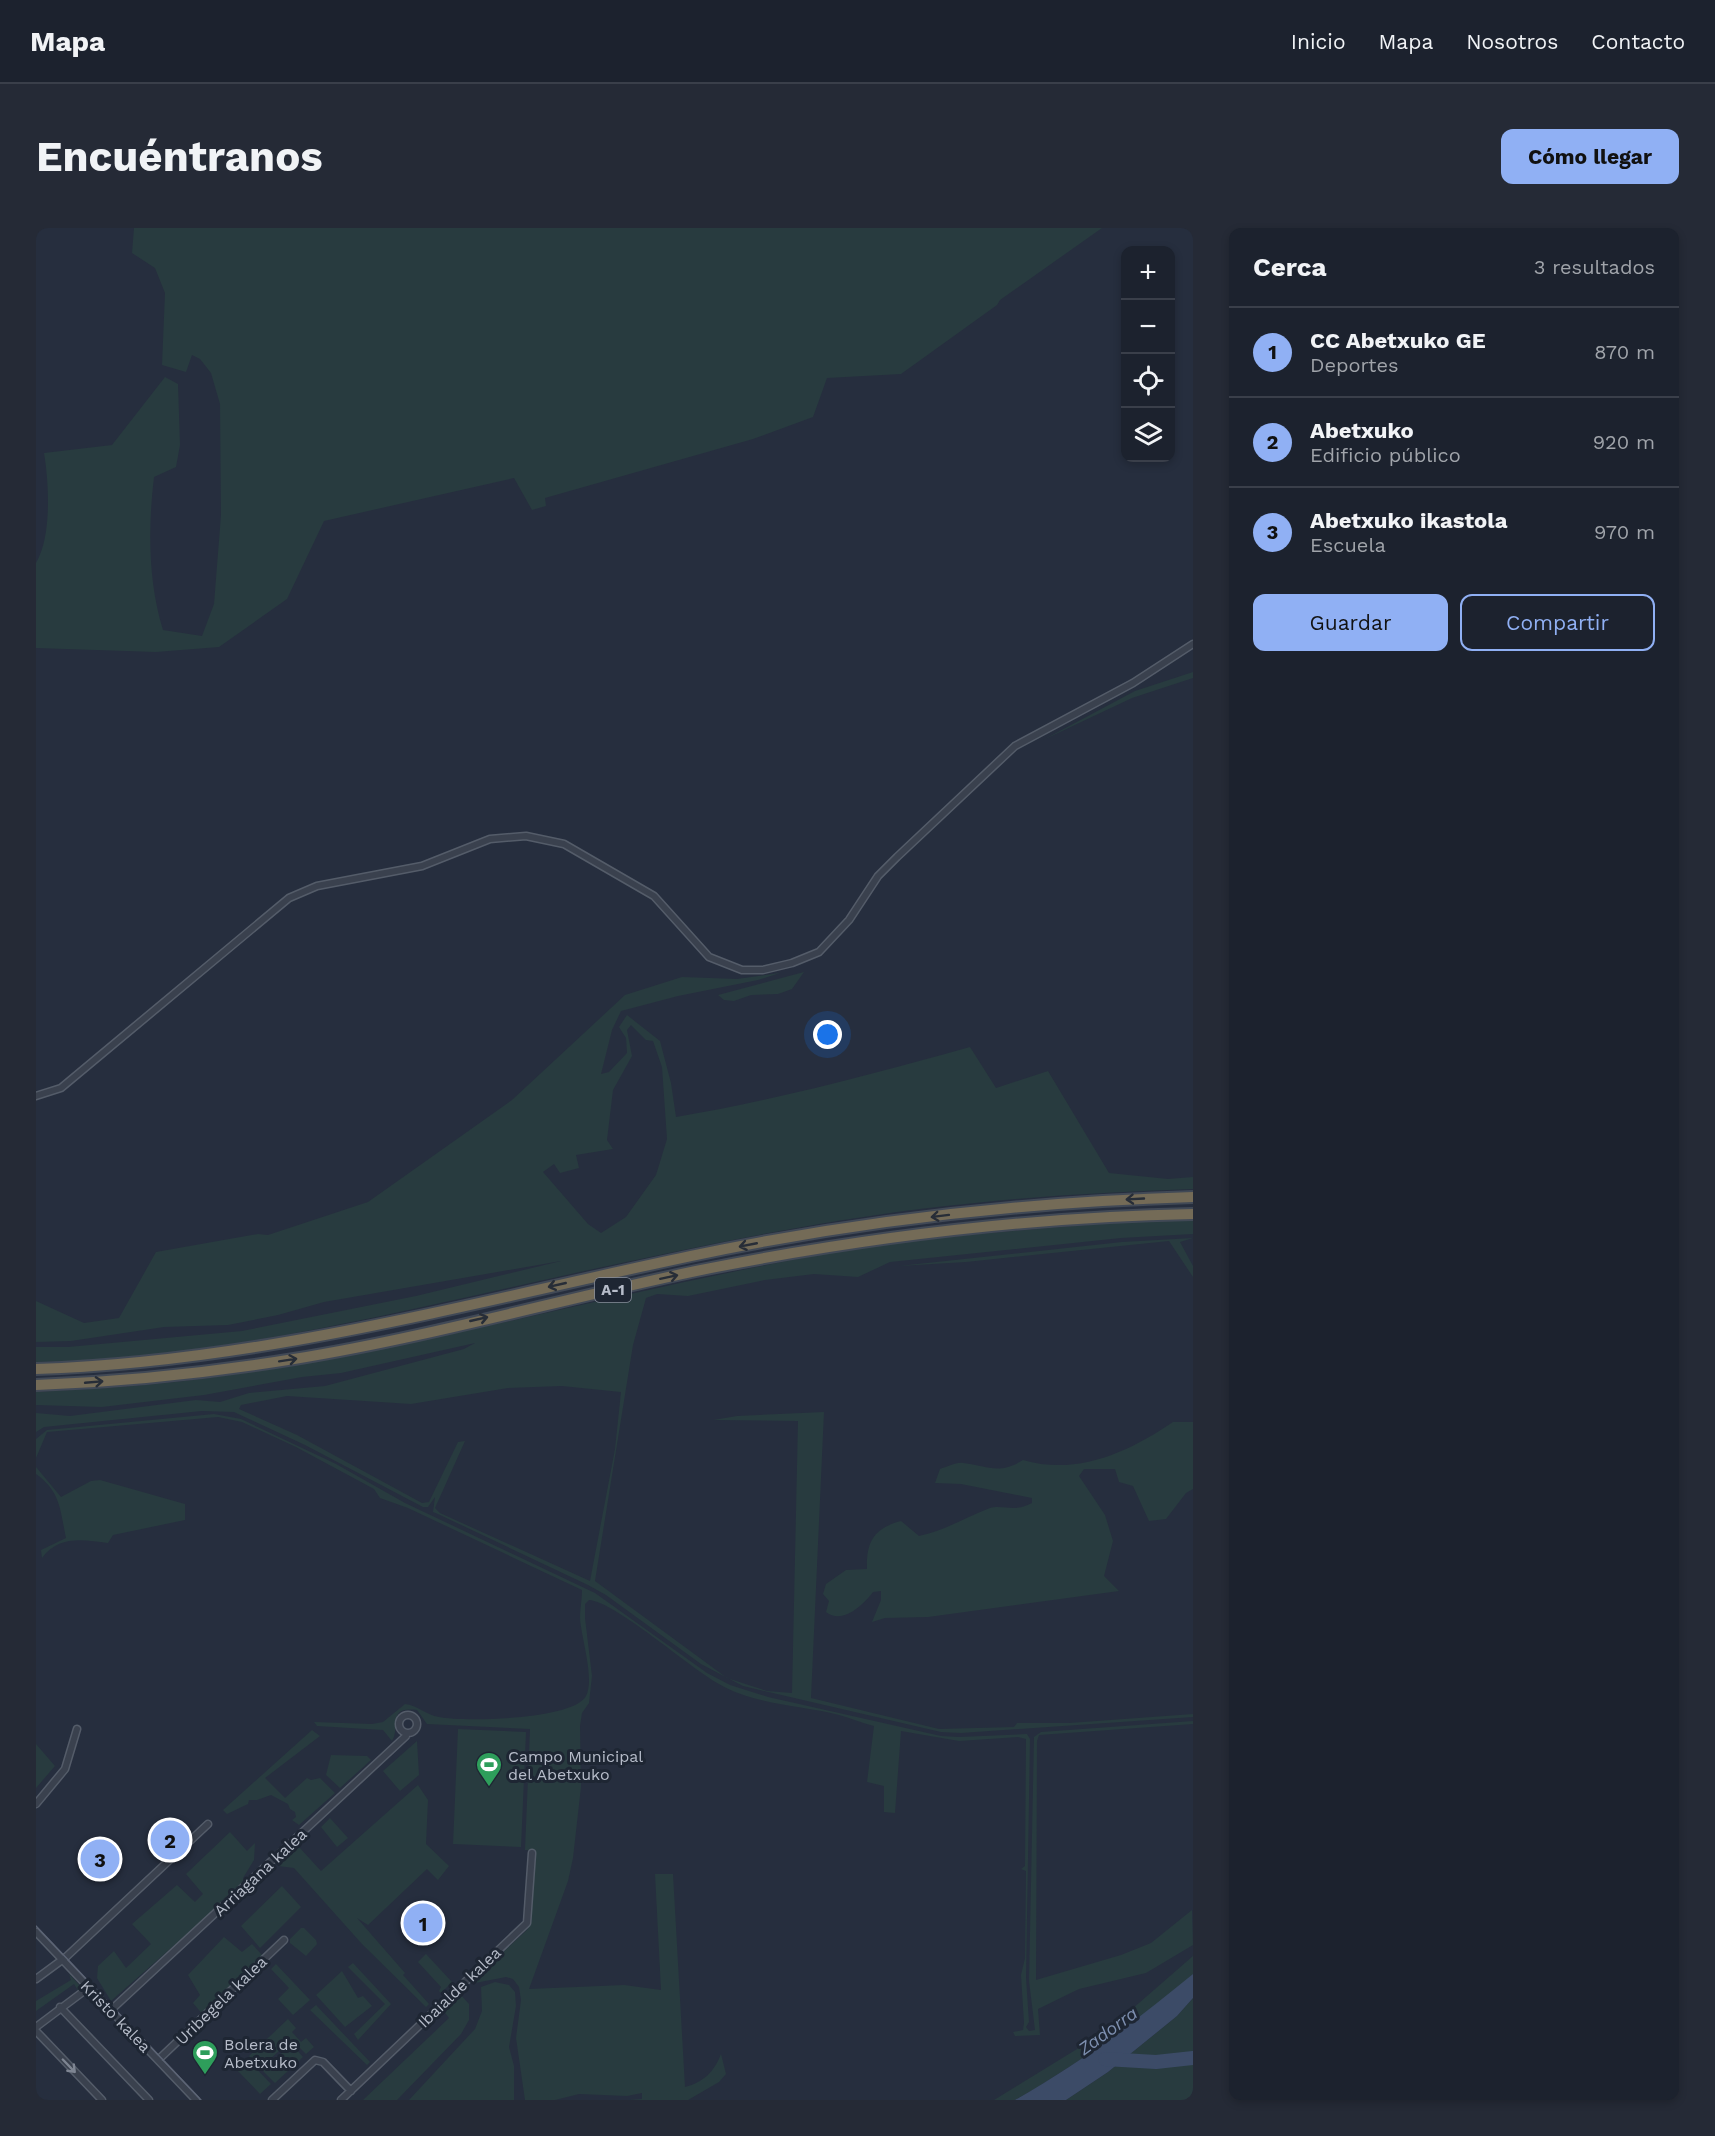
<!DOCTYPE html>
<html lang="es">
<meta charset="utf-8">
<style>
body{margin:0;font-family:"Work Sans",sans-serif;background:#252a36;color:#f1f3f6}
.controls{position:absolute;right:18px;top:18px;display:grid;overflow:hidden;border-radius:12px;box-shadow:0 3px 9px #0003}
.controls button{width:54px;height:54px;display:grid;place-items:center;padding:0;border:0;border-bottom:2px solid #3a3f4a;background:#1c222e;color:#f1f3f6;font:30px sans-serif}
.you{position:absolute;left:792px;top:807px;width:21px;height:21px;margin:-15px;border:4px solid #fff;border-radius:50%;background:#1a73e8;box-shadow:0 0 0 9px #1a73e833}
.badge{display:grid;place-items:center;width:39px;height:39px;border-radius:50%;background:#90b0f4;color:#111;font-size:20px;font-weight:700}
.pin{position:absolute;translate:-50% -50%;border:3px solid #fff;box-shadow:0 2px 6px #0006}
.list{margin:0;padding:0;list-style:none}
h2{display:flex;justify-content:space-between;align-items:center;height:78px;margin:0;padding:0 24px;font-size:26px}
h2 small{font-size:20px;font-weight:400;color:#a0a4aa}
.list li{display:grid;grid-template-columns:39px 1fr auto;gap:18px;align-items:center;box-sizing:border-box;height:90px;padding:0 24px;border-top:2px solid #3a3f4a}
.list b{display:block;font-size:22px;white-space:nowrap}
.list p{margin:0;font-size:20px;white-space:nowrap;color:#a0a4aa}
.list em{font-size:20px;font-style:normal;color:#a0a4aa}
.actions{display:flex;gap:12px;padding:18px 24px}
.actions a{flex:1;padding:14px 0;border:2px solid #90b0f4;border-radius:12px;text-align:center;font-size:21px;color:#90b0f4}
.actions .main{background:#90b0f4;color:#111}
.icon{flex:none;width:33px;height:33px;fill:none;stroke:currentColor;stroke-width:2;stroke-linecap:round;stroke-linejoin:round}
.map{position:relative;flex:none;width:1157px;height:1872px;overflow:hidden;border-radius:12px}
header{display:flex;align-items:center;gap:36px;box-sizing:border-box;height:84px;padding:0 30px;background:#1c222e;border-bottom:2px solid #3a3f4a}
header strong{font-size:28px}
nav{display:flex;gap:33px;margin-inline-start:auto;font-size:21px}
.intro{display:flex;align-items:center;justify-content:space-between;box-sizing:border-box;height:144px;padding:0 36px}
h1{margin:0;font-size:42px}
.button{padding:15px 27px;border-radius:12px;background:#90b0f4;color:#111;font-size:21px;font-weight:700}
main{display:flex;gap:36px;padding:0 36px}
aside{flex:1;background:#1c222e;border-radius:12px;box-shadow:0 3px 9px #0003}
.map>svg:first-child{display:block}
.green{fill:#283b3f;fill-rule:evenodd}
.water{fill:#3c4b67}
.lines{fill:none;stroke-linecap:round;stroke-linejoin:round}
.river{stroke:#3c4b67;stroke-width:14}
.street-casing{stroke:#545c69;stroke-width:9}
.highway-casing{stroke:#414956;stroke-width:14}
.street{stroke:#3a414e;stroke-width:6}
.highway{stroke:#746b57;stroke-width:10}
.tram{stroke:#5c6475;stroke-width:1.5}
.oneway{stroke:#272d37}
.oneway2{stroke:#7e8592}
.labels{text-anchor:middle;stroke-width:6;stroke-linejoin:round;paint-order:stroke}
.shield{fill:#1e2633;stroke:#888f9c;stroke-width:1.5}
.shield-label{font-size:15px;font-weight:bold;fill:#b6bcc9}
.poi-label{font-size:16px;fill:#b6bcc9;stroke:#1e2633;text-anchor:start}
.street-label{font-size:16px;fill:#b6bcc9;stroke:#1e2633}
.water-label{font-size:18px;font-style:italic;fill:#7e90b0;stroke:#1e2633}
</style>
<header>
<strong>Mapa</strong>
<nav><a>Inicio</a><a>Mapa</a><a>Nosotros</a><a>Contacto</a></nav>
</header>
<div class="intro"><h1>Encuéntranos</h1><a class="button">Cómo llegar</a></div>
<main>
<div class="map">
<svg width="1157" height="1872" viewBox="0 0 1157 1872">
<rect width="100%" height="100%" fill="#262e3e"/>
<!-- green -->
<path class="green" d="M 98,0 L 1066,0 L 964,72 L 961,77 L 865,146 L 791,150 L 777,189 L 717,211 L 509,270 L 510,278 L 496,282 L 478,250 L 288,293 L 251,371 L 183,419 L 120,424 L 0,420 L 0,335 C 16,308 13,255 8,225 L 76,217 L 129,149 L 142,156 L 144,217 L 140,239 L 118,249 C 112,299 112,353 127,402 L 166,408 L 178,376 L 185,287 L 184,176 L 175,145 L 164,131 L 156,127 L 150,144 L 126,137 L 129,65 L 119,40 L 96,25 Z
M 1157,444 L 1157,450 L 1096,470 L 1007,512 L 1099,463 Z
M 768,744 L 756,761 L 742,766 L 715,767 L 698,773 L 688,772 L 682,767 Z
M 744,745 L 722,752 L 642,768 L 585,783 L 576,802 L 565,846 L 573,844 L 591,825 L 590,810 L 583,799 L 591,787 L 624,813 L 635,855 L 640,889 C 740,872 837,846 934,819 L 960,860 L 1012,843 L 1073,945 L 1132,951 L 1157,949 L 1157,961 C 1085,964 1012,967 939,975 C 813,987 687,1013 562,1040 C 376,1080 192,1130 0,1134 L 0,1119 L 32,1119 L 206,1103 L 380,1068 L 525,1033 L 288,1074 L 242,1087 L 192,1097 L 128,1099 L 35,1113 L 0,1114 L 0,1073 L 48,1095 L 83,1090 L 120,1024 L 222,1006 L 232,1007 L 332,974 L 476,872 L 589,767 L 646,749 L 701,751 ZM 595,797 L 610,812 L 617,813 L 626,839 L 631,911 L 620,947 L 590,989 L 565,1005 L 552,996 L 507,944 L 518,936 L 524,945 L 543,940 L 540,927 L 577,921 L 571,912 L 577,862 L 596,828 L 591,802 Z
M 1123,992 L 1157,992 L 1157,1006 L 1085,1010 L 854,1034 L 822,1049 L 778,1046 L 729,1052 L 652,1068 L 621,1066 L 610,1070 L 597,1117 L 559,1353 L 691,1450 L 731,1463 L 756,1465 L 762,1193 L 677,1192 L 701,1188 L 788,1184 L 775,1470 L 903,1501 L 978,1499 L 981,1495 L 1033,1495 L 1157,1486 L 1157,1489 L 925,1505 L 905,1504 L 707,1458 L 665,1436 L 570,1367 L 552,1357 L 402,1286 L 397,1284 L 399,1269 L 392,1279 L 387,1279 L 269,1217 L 198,1184 L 166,1183 L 8,1199 L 0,1204 L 0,1185 L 34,1188 L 160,1172 L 184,1174 L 213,1165 L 289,1158 L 428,1121 L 439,1115 L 305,1145 L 266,1149 L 168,1167 L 66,1179 L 0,1177 L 0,1164 C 55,1161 110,1158 165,1151 C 375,1123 580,1064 788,1026 C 898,1007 1011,1000 1123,992 ZM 526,1158 L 585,1164 L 579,1221 L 554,1353 L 404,1285 L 399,1280 L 429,1213 L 422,1214 L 393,1274 L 386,1275 L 261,1207 L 203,1181 L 205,1177 L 251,1168 L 375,1176 L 472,1160 Z
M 1157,1010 L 1144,1014 L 1157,1038 L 1157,1049 L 1133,1013 L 930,1034 L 863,1038 L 1086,1014 Z
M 178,1186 L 205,1191 L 300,1236 L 369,1275 L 559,1365 L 671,1445 L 694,1457 L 732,1469 L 905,1508 L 923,1509 L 991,1506 L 994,1511 L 990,1750 L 993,1794 L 990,1799 L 993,1803 L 999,1802 L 993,1753 L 998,1509 L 1005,1504 L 1157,1493 L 1157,1496 L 1003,1507 L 1001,1513 L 1000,1752 L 1085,1727 L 1115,1715 L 1156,1682 L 1157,1717 L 1110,1745 L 1043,1761 L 1002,1781 L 1004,1807 L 979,1808 L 977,1804 L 987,1802 L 988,1795 L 985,1747 L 989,1730 L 990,1643 L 985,1641 L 989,1638 L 990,1511 L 982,1509 L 923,1513 L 865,1503 L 859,1585 L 848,1584 L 848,1558 L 831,1554 L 838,1498 C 826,1495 814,1490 803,1487 C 764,1477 719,1477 683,1456 C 654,1440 578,1373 553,1372 L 549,1376 L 549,1390 L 556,1448 L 553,1475 L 546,1485 L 544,1498 L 545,1559 L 537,1630 L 532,1653 L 493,1761 L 588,1757 L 625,1762 L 619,1646 L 637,1646 L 649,1859 C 668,1854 678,1844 685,1826 L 690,1846 L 683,1854 L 652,1872 L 593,1872 L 606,1871 L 606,1865 L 591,1868 L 543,1866 L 519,1872 L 489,1872 L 480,1810 L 485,1772 L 483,1759 L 477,1751 L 470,1749 L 439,1755 L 437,1752 L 491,1702 L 495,1692 L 500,1623 L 489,1622 L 494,1501 L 391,1496 L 381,1482 C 350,1478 365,1499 356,1513 L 347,1502 L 281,1498 L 278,1494 L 336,1496 L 347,1494 L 369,1476 C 381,1477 390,1487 403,1489 C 428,1494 537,1492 550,1468 C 559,1451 545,1409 544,1390 C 544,1381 546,1371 546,1362 L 372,1280 L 344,1270 L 338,1261 L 260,1219 L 206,1194 L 182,1189 L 11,1204 L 0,1230 L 0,1211 L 11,1202 Z
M 1137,1194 L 1157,1194 L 1157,1261 L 1150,1265 L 1130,1291 L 1113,1293 L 1097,1258 L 1083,1254 L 1079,1241 L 1048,1241 L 1043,1248 L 1069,1287 L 1077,1313 L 1068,1348 L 1083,1363 L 892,1389 L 849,1390 L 836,1394 L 845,1372 L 845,1363 L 837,1364 C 827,1377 807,1397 790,1384 L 793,1373 L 787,1366 L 790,1356 L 810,1342 L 831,1341 C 830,1314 838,1300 865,1293 L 883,1308 C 908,1303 930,1289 954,1280 C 967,1276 978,1285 996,1275 L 996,1270 L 925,1256 L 899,1255 L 904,1241 C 911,1239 920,1234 927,1235 C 952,1238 963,1247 987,1232 C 1041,1248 1093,1224 1137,1194 Z
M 0,1239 L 25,1269 L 55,1253 L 64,1252 L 149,1276 L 149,1292 L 77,1307 L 72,1315 C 47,1312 23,1307 6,1330 L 5,1322 L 30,1310 C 24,1282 25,1264 0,1246 Z
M 422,1501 L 490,1504 L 485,1619 L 417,1616 Z
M 276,1502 L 284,1508 L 229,1550 L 249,1570 L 271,1550 L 275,1552 L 284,1550 L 299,1565 L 263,1597 L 256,1592 L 260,1589 L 259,1584 L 254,1581 L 252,1576 L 235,1567 L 221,1572 L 213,1572 L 212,1576 L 191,1586 L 187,1582 Z
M 381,1513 L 383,1547 L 364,1563 L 347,1543 Z
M 0,1516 L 19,1538 L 0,1560 Z
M 295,1527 L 331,1528 L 335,1532 L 304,1560 L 290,1547 Z
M 382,1557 L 392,1572 L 390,1616 L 413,1638 L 402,1652 L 391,1641 L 332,1697 L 321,1690 L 369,1745 L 367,1747 L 393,1776 L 390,1779 L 326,1716 L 258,1640 L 242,1638 L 263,1619 L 285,1643 Z
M 294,1590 L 312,1610 L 301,1619 L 285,1599 Z
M 194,1604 L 211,1623 L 219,1615 L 218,1632 L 207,1650 L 209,1655 L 75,1773 L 61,1750 L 62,1738 L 78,1723 L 90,1740 L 115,1716 L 96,1696 L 141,1657 L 159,1674 L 167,1666 L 150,1646 Z
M 246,1658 L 265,1679 L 224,1720 L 205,1698 Z
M 265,1700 L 268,1700 L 280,1712 L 281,1716 L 270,1728 L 254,1715 L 254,1711 Z
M 188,1709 L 206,1724 L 216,1716 L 227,1728 L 168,1788 L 157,1775 L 164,1767 L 152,1747 Z
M 390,1726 L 416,1754 L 405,1765 L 403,1763 L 405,1759 L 382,1734 Z
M 1157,1728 L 1157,1746 L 1141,1762 L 1075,1812 L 1002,1859 L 979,1872 L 958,1872 L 1072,1802 Z
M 317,1735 L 355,1776 L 322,1812 L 318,1806 L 349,1776 L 312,1739 Z
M 240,1736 L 274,1772 L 257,1787 L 242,1771 L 253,1760 L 235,1741 Z
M 306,1743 L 322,1770 L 327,1768 L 336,1778 L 309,1799 L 280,1767 Z
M 33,1746 L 47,1761 L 43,1764 L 38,1756 L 0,1783 L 0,1773 L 35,1752 Z
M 459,1754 L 473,1757 L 479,1764 L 480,1778 L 473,1819 L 478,1838 L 478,1872 L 373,1872 L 439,1801 L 446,1783 L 445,1759 Z
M 423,1765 L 433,1776 L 433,1792 L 425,1806 L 361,1872 L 327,1872 L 413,1790 L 406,1781 Z
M 1157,1770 L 1157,1872 L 1030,1872 L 1072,1844 L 1141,1788 Z
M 280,1777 L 334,1834 L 331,1837 L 274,1782 Z
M 252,1791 L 260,1800 L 256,1804 L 265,1814 L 270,1810 L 278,1819 L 270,1826 L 262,1818 L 259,1820 L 267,1829 L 239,1855 L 227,1843 L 246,1825 L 255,1823 L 246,1814 L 243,1823 L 224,1840 L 213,1828 Z
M 212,1832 L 235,1856 L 224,1866 L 201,1842 Z"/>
<!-- water -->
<path class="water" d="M 1157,1746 L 1157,1770 L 1141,1788 L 1072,1844 L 1030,1872 L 979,1872 C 1043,1836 1101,1792 1157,1746 Z"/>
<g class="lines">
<!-- river -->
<path class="river" d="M 1069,1831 L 1120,1834 L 1157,1830"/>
<defs>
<path id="street" d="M 0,868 L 25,860 L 253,670 L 281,658 L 386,638 L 454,611 L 490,608 L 528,616 L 618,668 L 673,729 L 706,742 L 727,742 L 756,735 L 783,724 L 813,692 L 842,648 L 861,629 L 979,518 L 1097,455 L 1157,416
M363 1496a9 9 0 1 1 18 0a9 9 0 1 1-18 0Z
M 0,1576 L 29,1541 L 41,1501
M 0,1704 L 160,1872
M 0,1751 L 30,1729 L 172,1596
M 24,1779 L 113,1872
M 75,1782 L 370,1508 L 370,1505
M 0,1799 L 48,1763
M 0,1803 L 66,1872
M 122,1832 L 248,1712
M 236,1872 L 279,1832 L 287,1834 L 315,1863
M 305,1872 L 491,1695 L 496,1625"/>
<path id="highway" d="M 0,1141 C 223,1134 437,1074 655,1028 C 820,993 988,974 1157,969
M 0,1157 C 86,1154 172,1145 258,1131 C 393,1109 526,1071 660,1043 C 824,1010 990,989 1157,986"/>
</defs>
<!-- street casing -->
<use href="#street" class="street-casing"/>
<!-- highway casing -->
<use href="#highway" class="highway-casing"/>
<!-- street -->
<use href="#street" class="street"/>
<!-- highway -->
<use href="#highway" class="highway"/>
<!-- tram -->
<path class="tram" d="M 0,1698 L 165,1872"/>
</g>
<!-- one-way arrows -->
<defs><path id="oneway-shaft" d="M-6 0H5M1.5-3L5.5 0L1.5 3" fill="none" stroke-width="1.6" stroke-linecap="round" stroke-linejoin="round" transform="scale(1.5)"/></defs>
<g class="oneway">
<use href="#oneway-shaft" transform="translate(1099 971) rotate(177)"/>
<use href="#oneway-shaft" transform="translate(904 988) rotate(173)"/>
<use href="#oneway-shaft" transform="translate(712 1017) rotate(169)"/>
<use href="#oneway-shaft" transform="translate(633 1049) rotate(-12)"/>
<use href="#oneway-shaft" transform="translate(521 1057) rotate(167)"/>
<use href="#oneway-shaft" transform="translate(443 1091) rotate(-13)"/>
<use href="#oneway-shaft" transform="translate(252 1132) rotate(-9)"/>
<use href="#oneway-shaft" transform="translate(58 1154) rotate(-5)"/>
</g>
<use class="oneway2" href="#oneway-shaft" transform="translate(33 1838) rotate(46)"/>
<!-- icons -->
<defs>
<symbol id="stadium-pin" viewBox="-11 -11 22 30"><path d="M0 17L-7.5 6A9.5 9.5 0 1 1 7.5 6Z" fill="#2e9e5b" stroke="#1e2633"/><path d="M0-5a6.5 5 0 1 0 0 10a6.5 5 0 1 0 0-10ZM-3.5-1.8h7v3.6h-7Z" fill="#fff"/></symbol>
</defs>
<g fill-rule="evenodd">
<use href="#stadium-pin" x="438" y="1522" width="30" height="40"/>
<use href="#stadium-pin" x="154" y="1810" width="30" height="40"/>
</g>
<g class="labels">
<!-- shield labels -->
<rect class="shield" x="559" y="1050" width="36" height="24" rx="4.5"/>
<g class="shield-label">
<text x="577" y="1067">A-1</text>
</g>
<!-- poi labels -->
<g class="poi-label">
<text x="472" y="1534">Campo Municipal<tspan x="472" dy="18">del Abetxuko</tspan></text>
<text x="188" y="1822">Bolera de<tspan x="188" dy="18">Abetxuko</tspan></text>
</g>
<!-- street labels -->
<g class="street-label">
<text transform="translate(224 1644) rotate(-43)" y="6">Arriagana kalea</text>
<text transform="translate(423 1759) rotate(-44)" y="6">Ibaialde kalea</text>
<text transform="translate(185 1772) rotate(-44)" y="6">Uribegela kalea</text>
<text transform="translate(80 1788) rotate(46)" y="6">Kristo kalea</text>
</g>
<!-- water labels -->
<g class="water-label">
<text transform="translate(1072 1803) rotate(-36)" y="6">Zadorra</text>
</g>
</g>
</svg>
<div class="controls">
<button>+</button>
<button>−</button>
<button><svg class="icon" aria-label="locate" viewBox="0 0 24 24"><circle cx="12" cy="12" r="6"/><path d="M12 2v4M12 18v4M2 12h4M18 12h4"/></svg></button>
<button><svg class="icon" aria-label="layers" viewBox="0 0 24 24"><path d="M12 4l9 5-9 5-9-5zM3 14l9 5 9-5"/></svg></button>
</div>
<div class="you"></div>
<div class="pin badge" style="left:387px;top:1695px">1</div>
<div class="pin badge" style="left:134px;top:1612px">2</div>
<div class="pin badge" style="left:64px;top:1631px">3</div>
</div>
<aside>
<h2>Cerca<small>3 resultados</small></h2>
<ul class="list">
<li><span class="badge">1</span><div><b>CC Abetxuko GE</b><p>Deportes</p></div><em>870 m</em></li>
<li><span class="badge">2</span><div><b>Abetxuko</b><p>Edificio público</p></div><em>920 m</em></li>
<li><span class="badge">3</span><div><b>Abetxuko ikastola</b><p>Escuela</p></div><em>970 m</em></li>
</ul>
<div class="actions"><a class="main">Guardar</a><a>Compartir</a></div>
</aside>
</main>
